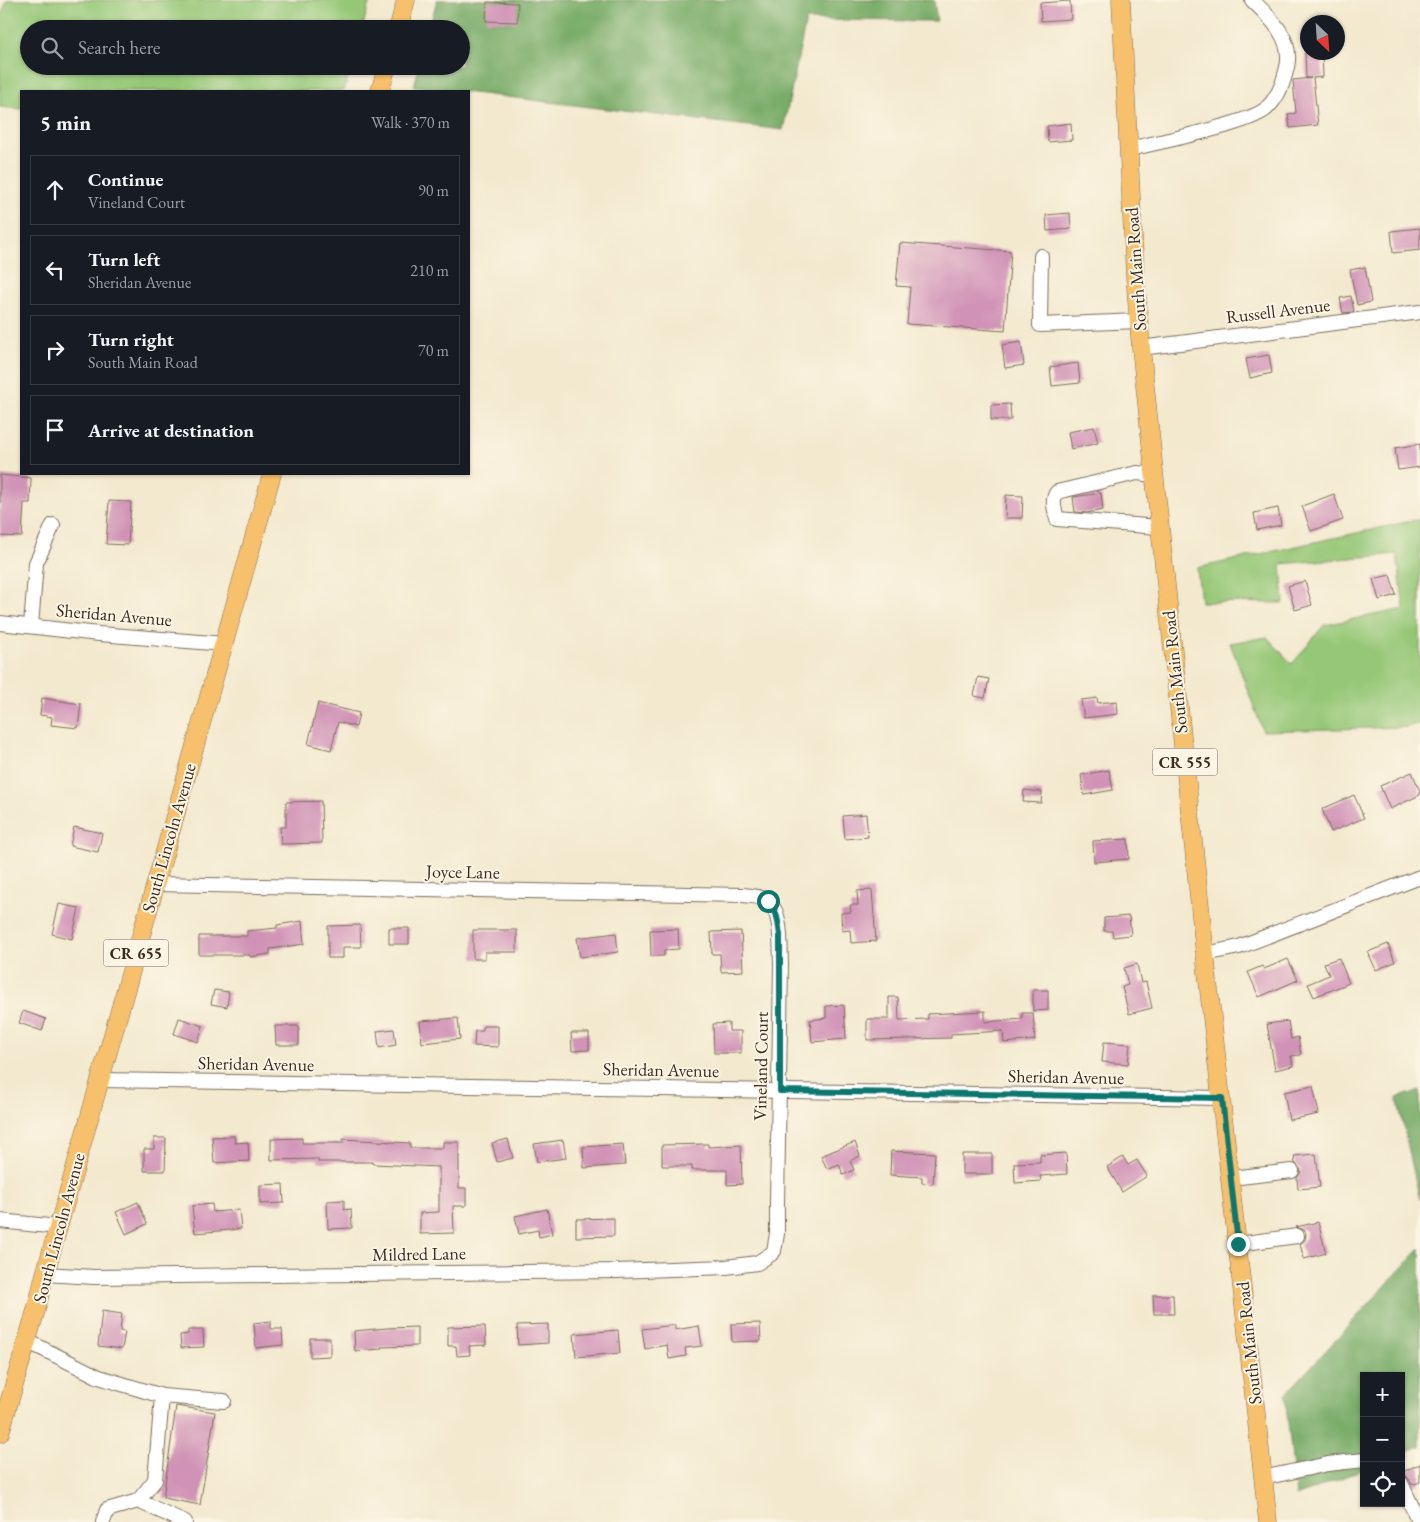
<!DOCTYPE html>
<meta charset="utf-8">
<style>
body{margin:0;font-family:"EB Garamond",serif;background:#20242c;color:#f1f3f6}
.controls{position:absolute;right:15px;bottom:15px;display:grid;overflow:hidden;border-radius:0px;box-shadow:0 1px 4px #0004}
.controls button{width:45px;height:45px;display:grid;place-items:center;padding:0;border:0;border-bottom:1px solid #363941;background:#171b24;color:#f1f3f6;font:25px sans-serif}
.compass{position:absolute;left:1300px;top:15px;width:45px;height:45px;border-radius:50%;background:#171b24;box-shadow:0 1px 4px #0004;rotate:155deg}
.stop{position:absolute;width:15px;height:15px;margin:-11px;border:4px solid #0f766e;border-radius:50%;background:#fff}
.stop.end{background:#0f766e;border-color:#fff;box-shadow:0 1px 5px #0008}
.list{margin:0;padding:0;list-style:none}
h2{display:flex;justify-content:space-between;align-items:center;height:65px;margin:0;padding:0 20px;font-size:21px}
h2 small{font-size:16px;font-weight:400;color:#9ea1a6}
.list li{display:grid;grid-template-columns:32px 1fr auto;gap:15px;align-items:center;box-sizing:border-box;height:70px;margin:0 10px 10px;padding:0 10px;border:1px solid #363941;border-radius:0px}
.list b{display:block;font-size:19px;white-space:nowrap}
.list p{margin:0;font-size:16px;white-space:nowrap;color:#9ea1a6}
.list em{font-size:16px;font-style:normal;color:#9ea1a6}
.icon{flex:none;width:28px;height:28px;fill:none;stroke:currentColor;stroke-width:2;stroke-linecap:round;stroke-linejoin:round}
.map{position:relative;flex:none;width:1420px;height:1522px;overflow:hidden}
.search{position:absolute;background:#171b24;box-shadow:0 1px 4px #0004;left:20px;top:20px;width:450px;height:55px;display:flex;align-items:center;gap:12px;box-sizing:border-box;padding:0 18px;border-radius:28px;color:#9ea1a6;font-size:19px}
.panel{position:absolute;background:#171b24;box-shadow:0 1px 4px #0004;left:20px;top:90px;width:450px;height:385px;border-radius:0px}
.map>svg:first-child{display:block}
.green{fill:#95c777;stroke:#68784a}
.forest{fill:#78ac68;stroke:#5a6b43}
.building{fill:#d092b6}
.lines{fill:none;stroke-linecap:round;stroke-linejoin:round}
.minor-casing{stroke:#7b6d5c;stroke-width:16}
.major-casing{stroke:#7b6d5c;stroke-width:19}
.minor{stroke:#fff;stroke-width:14}
.major{stroke:#f7c06c;stroke-width:18}
.route{stroke:#0f766e;stroke-width:6}
.labels{text-anchor:middle;stroke-width:4;stroke-linejoin:round;paint-order:stroke}
.shield{fill:#fcf5e5;stroke:#75675a;stroke-width:1}
.shield-label{font-size:16px;font-weight:bold;fill:#3b2a1e}
.street-label{font-size:18px;fill:#3b2a1e;stroke:#fcf5e5}
</style>
<div class="map">
<svg width="1420" height="1522" viewBox="0 0 1420 1522">
<rect width="100%" height="100%" fill="#fcf5e5"/>
<filter id="ink" filterUnits="userSpaceOnUse"><feTurbulence type="fractalNoise" baseFrequency=".02" numOctaves="2"/><feDisplacementMap in="SourceGraphic" scale="10" xChannelSelector="R" yChannelSelector="G"/><feConvolveMatrix kernelMatrix="1 2 1 2 8 2 1 2 1" color-interpolation-filters="sRGB"/></filter>
<filter id="wash" filterUnits="userSpaceOnUse"><feTurbulence type="fractalNoise" baseFrequency=".0096" numOctaves="4" result="noise"/><feDisplacementMap in="SourceGraphic" scale="20" xChannelSelector="R" yChannelSelector="G"/><feGaussianBlur stdDeviation="1.12" result="paint"/><feColorMatrix in="noise" values="0 0 0 0 0 0 0 0 0 0 0 0 0 0 0 0 0 1.4 0 .05"/><feComposite in="paint" operator="in"/></filter>
<g filter="url(#wash)">
<rect width="100%" height="100%" fill="#f3e9cf"/>
<!-- green -->
<path class="green" d="M 7,0 L 370,0 L 362,29 L 29,29 L 29,66 L 351,66 L 344,91 L 21,91 L 21,109 L 0,107 L 0,19 Z
M 1420,519 L 1420,723 L 1407,727 L 1263,731 L 1230,643 L 1267,637 L 1292,664 L 1324,625 L 1404,609 L 1397,554 L 1281,564 L 1284,603 L 1201,602 L 1197,568 Z"/>
<!-- forest -->
<path class="forest" d="M 437,0 L 934,0 L 937,21 L 806,20 L 783,130 L 414,86 L 419,66 L 461,66 L 461,29 L 429,29 Z
M 1420,1090 L 1420,1200 L 1397,1098 Z
M 1420,1248 L 1420,1447 L 1401,1454 L 1401,1376 L 1364,1376 L 1364,1469 L 1296,1496 L 1285,1395 Z"/>
<g id="blocks">
<!-- building -->
<path class="building" d="M 1070,1 L 1071,19 L 1041,21 L 1040,3 Z
M 487,2 L 518,3 L 517,22 L 486,21 Z
M 1322,52 L 1323,77 L 1313,78 L 1318,125 L 1290,128 L 1288,114 L 1296,113 L 1293,80 L 1311,78 L 1306,78 L 1305,53 Z
M 1071,123 L 1072,140 L 1048,142 L 1047,126 Z
M 1070,213 L 1071,229 L 1047,231 L 1046,215 Z
M 1420,228 L 1420,250 L 1393,253 L 1391,231 Z
M 900,243 L 1011,251 L 1005,331 L 907,324 L 910,287 L 896,286 Z
M 1365,267 L 1371,302 L 1357,305 L 1350,270 Z
M 1351,296 L 1354,312 L 1343,313 L 1340,298 Z
M 1021,342 L 1024,365 L 1005,368 L 1002,345 Z
M 1269,355 L 1272,373 L 1250,378 L 1246,359 Z
M 1078,363 L 1080,383 L 1052,386 L 1050,367 Z
M 1010,404 L 1011,420 L 991,420 L 991,405 Z
M 1094,427 L 1098,443 L 1071,449 L 1068,432 Z
M 1420,444 L 1420,467 L 1398,470 L 1395,448 Z
M 0,475 L 31,478 L 30,503 L 24,503 L 22,537 L 0,536 Z
M 1101,493 L 1103,510 L 1087,513 L 1075,512 L 1073,497 Z
M 1334,494 L 1343,520 L 1311,531 L 1302,506 Z
M 1006,495 L 1023,496 L 1022,518 L 1005,518 Z
M 109,501 L 131,502 L 128,545 L 106,544 Z
M 1278,508 L 1281,525 L 1257,530 L 1254,513 Z
M 1390,575 L 1396,595 L 1379,600 L 1373,579 Z
M 1305,581 L 1312,605 L 1295,610 L 1288,586 Z
M 978,677 L 989,679 L 985,698 L 974,696 Z
M 42,698 L 81,704 L 78,728 L 51,725 L 52,717 L 40,715 Z
M 1097,698 L 1098,703 L 1117,701 L 1118,714 L 1084,718 L 1081,700 Z
M 318,703 L 359,713 L 356,727 L 338,722 L 331,750 L 308,744 Z
M 1109,770 L 1113,790 L 1084,795 L 1081,775 Z
M 1412,772 L 1420,791 L 1420,795 L 1390,809 L 1380,786 Z
M 1024,790 L 1042,792 L 1041,803 L 1023,802 Z
M 1354,795 L 1364,818 L 1331,832 L 1322,809 Z
M 321,801 L 322,843 L 281,844 L 280,827 L 286,827 L 286,802 Z
M 866,814 L 868,837 L 845,839 L 843,816 Z
M 74,827 L 102,833 L 98,852 L 70,846 Z
M 1128,839 L 1129,859 L 1094,862 L 1093,841 Z
M 872,890 L 876,941 L 851,943 L 850,930 L 842,931 L 841,913 L 851,912 L 850,905 L 858,905 L 857,891 Z
M 59,904 L 79,908 L 72,939 L 52,934 Z
M 1129,916 L 1131,935 L 1113,937 L 1112,931 L 1104,931 L 1104,918 Z
M 302,921 L 304,944 L 270,949 L 270,954 L 250,957 L 250,955 L 199,955 L 199,936 L 247,936 L 247,931 L 277,928 L 277,925 Z
M 360,925 L 361,947 L 343,947 L 343,958 L 328,958 L 328,926 Z
M 389,928 L 409,928 L 409,944 L 389,944 Z
M 678,929 L 679,949 L 664,950 L 664,956 L 651,956 L 650,930 Z
M 473,930 L 517,930 L 517,952 L 485,952 L 485,959 L 473,959 Z
M 741,931 L 743,971 L 721,972 L 720,954 L 712,954 L 711,932 Z
M 616,933 L 618,952 L 580,957 L 577,938 Z
M 1388,944 L 1395,962 L 1376,970 L 1368,952 Z
M 1339,958 L 1349,983 L 1314,997 L 1308,984 L 1329,975 L 1324,963 Z
M 1288,959 L 1298,980 L 1259,997 L 1248,972 L 1262,966 L 1264,969 Z
M 1137,964 L 1141,983 L 1146,982 L 1152,1008 L 1129,1014 L 1122,987 L 1128,985 L 1124,968 Z
M 214,990 L 229,992 L 227,1007 L 211,1004 Z
M 1033,990 L 1048,990 L 1048,1010 L 1033,1011 Z
M 889,997 L 898,997 L 899,1020 L 928,1019 L 928,1014 L 985,1011 L 985,1022 L 1022,1019 L 1022,1013 L 1033,1013 L 1035,1040 L 1004,1043 L 1003,1031 L 951,1034 L 951,1038 L 867,1040 L 867,1019 L 889,1019 Z
M 844,1005 L 846,1039 L 812,1042 L 810,1020 L 826,1018 L 826,1006 Z
M 23,1011 L 46,1019 L 42,1031 L 19,1023 Z
M 179,1018 L 203,1026 L 198,1042 L 174,1034 Z
M 458,1018 L 460,1039 L 422,1043 L 420,1021 Z
M 1288,1021 L 1291,1039 L 1298,1037 L 1301,1055 L 1291,1056 L 1293,1066 L 1275,1070 L 1267,1024 Z
M 729,1023 L 729,1031 L 741,1031 L 741,1053 L 714,1053 L 713,1024 Z
M 275,1026 L 299,1026 L 299,1045 L 276,1045 Z
M 483,1026 L 498,1026 L 498,1047 L 474,1046 L 475,1031 L 483,1031 Z
M 394,1029 L 396,1045 L 379,1048 L 377,1031 Z
M 571,1033 L 589,1033 L 589,1050 L 572,1051 Z
M 1104,1042 L 1130,1044 L 1128,1064 L 1102,1062 Z
M 1313,1086 L 1319,1114 L 1289,1120 L 1284,1092 Z
M 234,1136 L 235,1143 L 248,1142 L 249,1161 L 214,1163 L 212,1137 Z
M 154,1138 L 166,1138 L 165,1171 L 144,1171 L 144,1149 L 154,1149 Z
M 302,1138 L 302,1143 L 343,1143 L 343,1139 L 410,1143 L 410,1148 L 443,1148 L 443,1142 L 459,1142 L 459,1188 L 466,1188 L 466,1206 L 453,1206 L 454,1233 L 420,1234 L 420,1213 L 439,1212 L 439,1167 L 373,1164 L 373,1162 L 318,1162 L 318,1159 L 271,1160 L 271,1139 Z
M 508,1139 L 513,1158 L 497,1162 L 492,1143 Z
M 563,1140 L 566,1158 L 537,1162 L 534,1144 Z
M 855,1142 L 860,1156 L 850,1161 L 854,1170 L 843,1175 L 839,1164 L 827,1169 L 821,1156 Z
M 623,1144 L 625,1165 L 584,1168 L 583,1147 Z
M 708,1144 L 708,1147 L 741,1145 L 742,1184 L 727,1185 L 727,1170 L 692,1170 L 692,1166 L 662,1166 L 662,1145 Z
M 891,1151 L 935,1153 L 933,1184 L 922,1183 L 922,1177 L 890,1175 Z
M 1066,1153 L 1067,1174 L 1040,1176 L 1041,1181 L 1015,1183 L 1014,1163 L 1040,1162 L 1040,1155 Z
M 962,1154 L 992,1154 L 992,1174 L 962,1174 Z
M 1316,1154 L 1320,1187 L 1298,1189 L 1297,1178 L 1300,1174 L 1301,1170 L 1295,1163 L 1294,1156 Z
M 1123,1157 L 1128,1165 L 1137,1160 L 1147,1176 L 1122,1192 L 1107,1167 Z
M 283,1184 L 284,1203 L 260,1204 L 260,1185 Z
M 344,1200 L 344,1210 L 351,1209 L 352,1228 L 328,1229 L 327,1201 Z
M 138,1202 L 147,1224 L 126,1234 L 116,1212 Z
M 212,1204 L 213,1212 L 239,1210 L 241,1229 L 195,1233 L 192,1206 Z
M 547,1209 L 552,1234 L 539,1237 L 538,1230 L 519,1234 L 515,1216 Z
M 614,1218 L 614,1236 L 576,1237 L 576,1219 Z
M 1318,1222 L 1326,1253 L 1304,1259 L 1300,1244 L 1305,1240 L 1306,1234 L 1304,1230 L 1296,1227 Z
M 1153,1295 L 1173,1295 L 1174,1314 L 1154,1314 Z
M 102,1311 L 122,1314 L 120,1331 L 125,1332 L 122,1349 L 98,1346 Z
M 271,1321 L 271,1329 L 282,1329 L 283,1345 L 256,1348 L 254,1323 Z
M 760,1323 L 761,1341 L 732,1342 L 731,1324 Z
M 548,1324 L 548,1343 L 518,1345 L 517,1325 Z
M 675,1325 L 675,1330 L 699,1326 L 702,1346 L 685,1348 L 686,1356 L 669,1359 L 667,1345 L 645,1349 L 642,1329 Z
M 485,1326 L 486,1345 L 469,1346 L 470,1355 L 457,1356 L 456,1346 L 448,1346 L 448,1327 Z
M 417,1327 L 417,1346 L 381,1347 L 381,1349 L 355,1351 L 354,1331 L 387,1328 Z
M 188,1330 L 203,1330 L 204,1347 L 181,1348 L 180,1335 L 188,1334 Z
M 618,1330 L 620,1353 L 576,1357 L 574,1334 Z
M 310,1338 L 330,1338 L 330,1356 L 310,1357 Z
M 176,1406 L 215,1412 L 200,1505 L 163,1498 Z
M 1420,1464 L 1420,1482 L 1412,1485 L 1409,1479 L 1402,1472 Z"/>
</g>
</g>
<g filter="url(#ink)">
<use href="#blocks" fill-opacity="0" stroke="#7b6d5c" stroke-width="1"/>
<g class="lines">
<defs>
<path id="minor" d="M 1129,149 C 1155,143 1251,124 1267,108 C 1276,99 1282,87 1285,75 C 1286,70 1288,65 1288,60 C 1290,35 1268,16 1252,0
M 1041,256 L 1040,325 L 1139,321
M 1141,348 L 1420,312
M 1154,475 L 1137,473 L 1057,492 C 1051,500 1055,510 1057,519 L 1159,527
M 0,623 L 99,634 L 225,644
M 31,626 L 36,563 L 53,525
M 1205,954 L 1239,947 L 1420,877
M 100,1080 L 1222,1098
M 1231,1178 L 1292,1171
M 0,1221 L 58,1227
M 1238,1244 L 1297,1236
M 45,1274 L 94,1277 L 616,1271 L 726,1267 L 757,1263 L 771,1254 L 774,1251 L 777,1234 L 777,1203 L 781,964 C 780,948 783,909 766,900 C 760,896 751,896 743,895 L 155,884
M 27,1341 L 99,1377 L 162,1396 L 224,1401
M 1263,1478 L 1328,1464 L 1364,1460
M 1401,1483 L 1419,1522
M 138,1501 L 185,1522
M 103,1522 L 107,1510 L 138,1501 L 155,1480 L 162,1396"/>
<path id="major" d="M 1121,0 L 1135,276 L 1141,348 L 1205,954 L 1268,1522
M 398,29 L 406,0
M 380,91 L 387,66
M 0,1433 L 36,1310 L 45,1274 L 272,474"/>
</defs>
<!-- minor casing -->
<use href="#minor" class="minor-casing"/>
<!-- major casing -->
<use href="#major" class="major-casing"/>
<!-- minor -->
<use href="#minor" class="minor"/>
<!-- major -->
<use href="#major" class="major"/>
</g>
</g>
<g class="lines" filter="url(#ink)">
<!-- route -->
<path class="route" d="M 768,901 C 778,910 778,923 780,935 L 780,1091 L 1222,1098 L 1238,1244"/>
</g>
<g class="labels">
<!-- shield labels -->
<g class="shield">
<rect x="1152.5" y="748.5" width="65" height="27" rx="4"/>
<rect x="103.5" y="939.5" width="65" height="27" rx="4"/>
</g>
<g class="shield-label">
<text x="1185" y="768">CR 555</text>
<text x="136" y="959">CR 655</text>
</g>
<!-- street labels -->
<g class="street-label">
<text transform="translate(1136 269) rotate(-94)" y="6">South Main Road</text>
<text transform="translate(1278 311) rotate(-7)" y="6">Russell Avenue</text>
<text transform="translate(114 615) rotate(5)" y="6">Sheridan Avenue</text>
<text transform="translate(1175 672) rotate(-96)" y="6">South Main Road</text>
<text transform="translate(169 838) rotate(-74)" y="6">South Lincoln Avenue</text>
<text transform="translate(463 872) rotate(1)" y="6">Joyce Lane</text>
<text transform="translate(256 1064) rotate(1)" y="6">Sheridan Avenue</text>
<text transform="translate(761 1066) rotate(-89)" y="6">Vineland Court</text>
<text transform="translate(661 1070) rotate(1)" y="6">Sheridan Avenue</text>
<text transform="translate(1066 1077) rotate(1)" y="6">Sheridan Avenue</text>
<text transform="translate(59 1228) rotate(-75)" y="6">South Lincoln Avenue</text>
<text transform="translate(419 1254) rotate(-1)" y="6">Mildred Lane</text>
<text transform="translate(1249 1343) rotate(-96)" y="6">South Main Road</text>
</g>
</g>
</svg>
<div class="controls">
<button>+</button>
<button>−</button>
<button><svg class="icon" aria-label="locate" viewBox="0 0 24 24"><circle cx="12" cy="12" r="6"/><path d="M12 2v4M12 18v4M2 12h4M18 12h4"/></svg></button>
</div>
<svg class="compass" viewBox="-18 -18 36 36"><path d="M0-13l5 13h-10z" fill="#e53935"/><path d="M0 13l5-13h-10z" fill="#9ea1a6"/></svg>
<div class="stop" style="left:768px;top:901px"></div>
<div class="stop end" style="left:1238px;top:1244px"></div>
<div class="search"><svg class="icon" aria-label="search" viewBox="0 0 24 24"><circle cx="10" cy="10" r="6"/><path d="M15 15l6 6"/></svg>Search here</div>
<section class="panel">
<h2>5 min<small>Walk · 370 m</small></h2>
<ul class="list">
<li><svg class="icon" aria-label="ahead" viewBox="0 0 24 24"><path d="M12 20V5M6 11l6-6 6 6"/></svg><div><b>Continue</b><p>Vineland Court</p></div><em>90 m</em></li>
<li><svg class="icon" aria-label="left" viewBox="0 0 24 24"><path d="M17 20v-9H6M10 6l-5 5 5 5"/></svg><div><b>Turn left</b><p>Sheridan Avenue</p></div><em>210 m</em></li>
<li><svg class="icon" aria-label="right" viewBox="0 0 24 24"><path d="M7 20v-9h11M14 6l5 5-5 5"/></svg><div><b>Turn right</b><p>South Main Road</p></div><em>70 m</em></li>
<li><svg class="icon" aria-label="arrive" viewBox="0 0 24 24"><path d="M6 21V4h12l-3 4 3 4H6"/></svg><div><b>Arrive at destination</b></div></li>
</ul>
</section>
</div>
